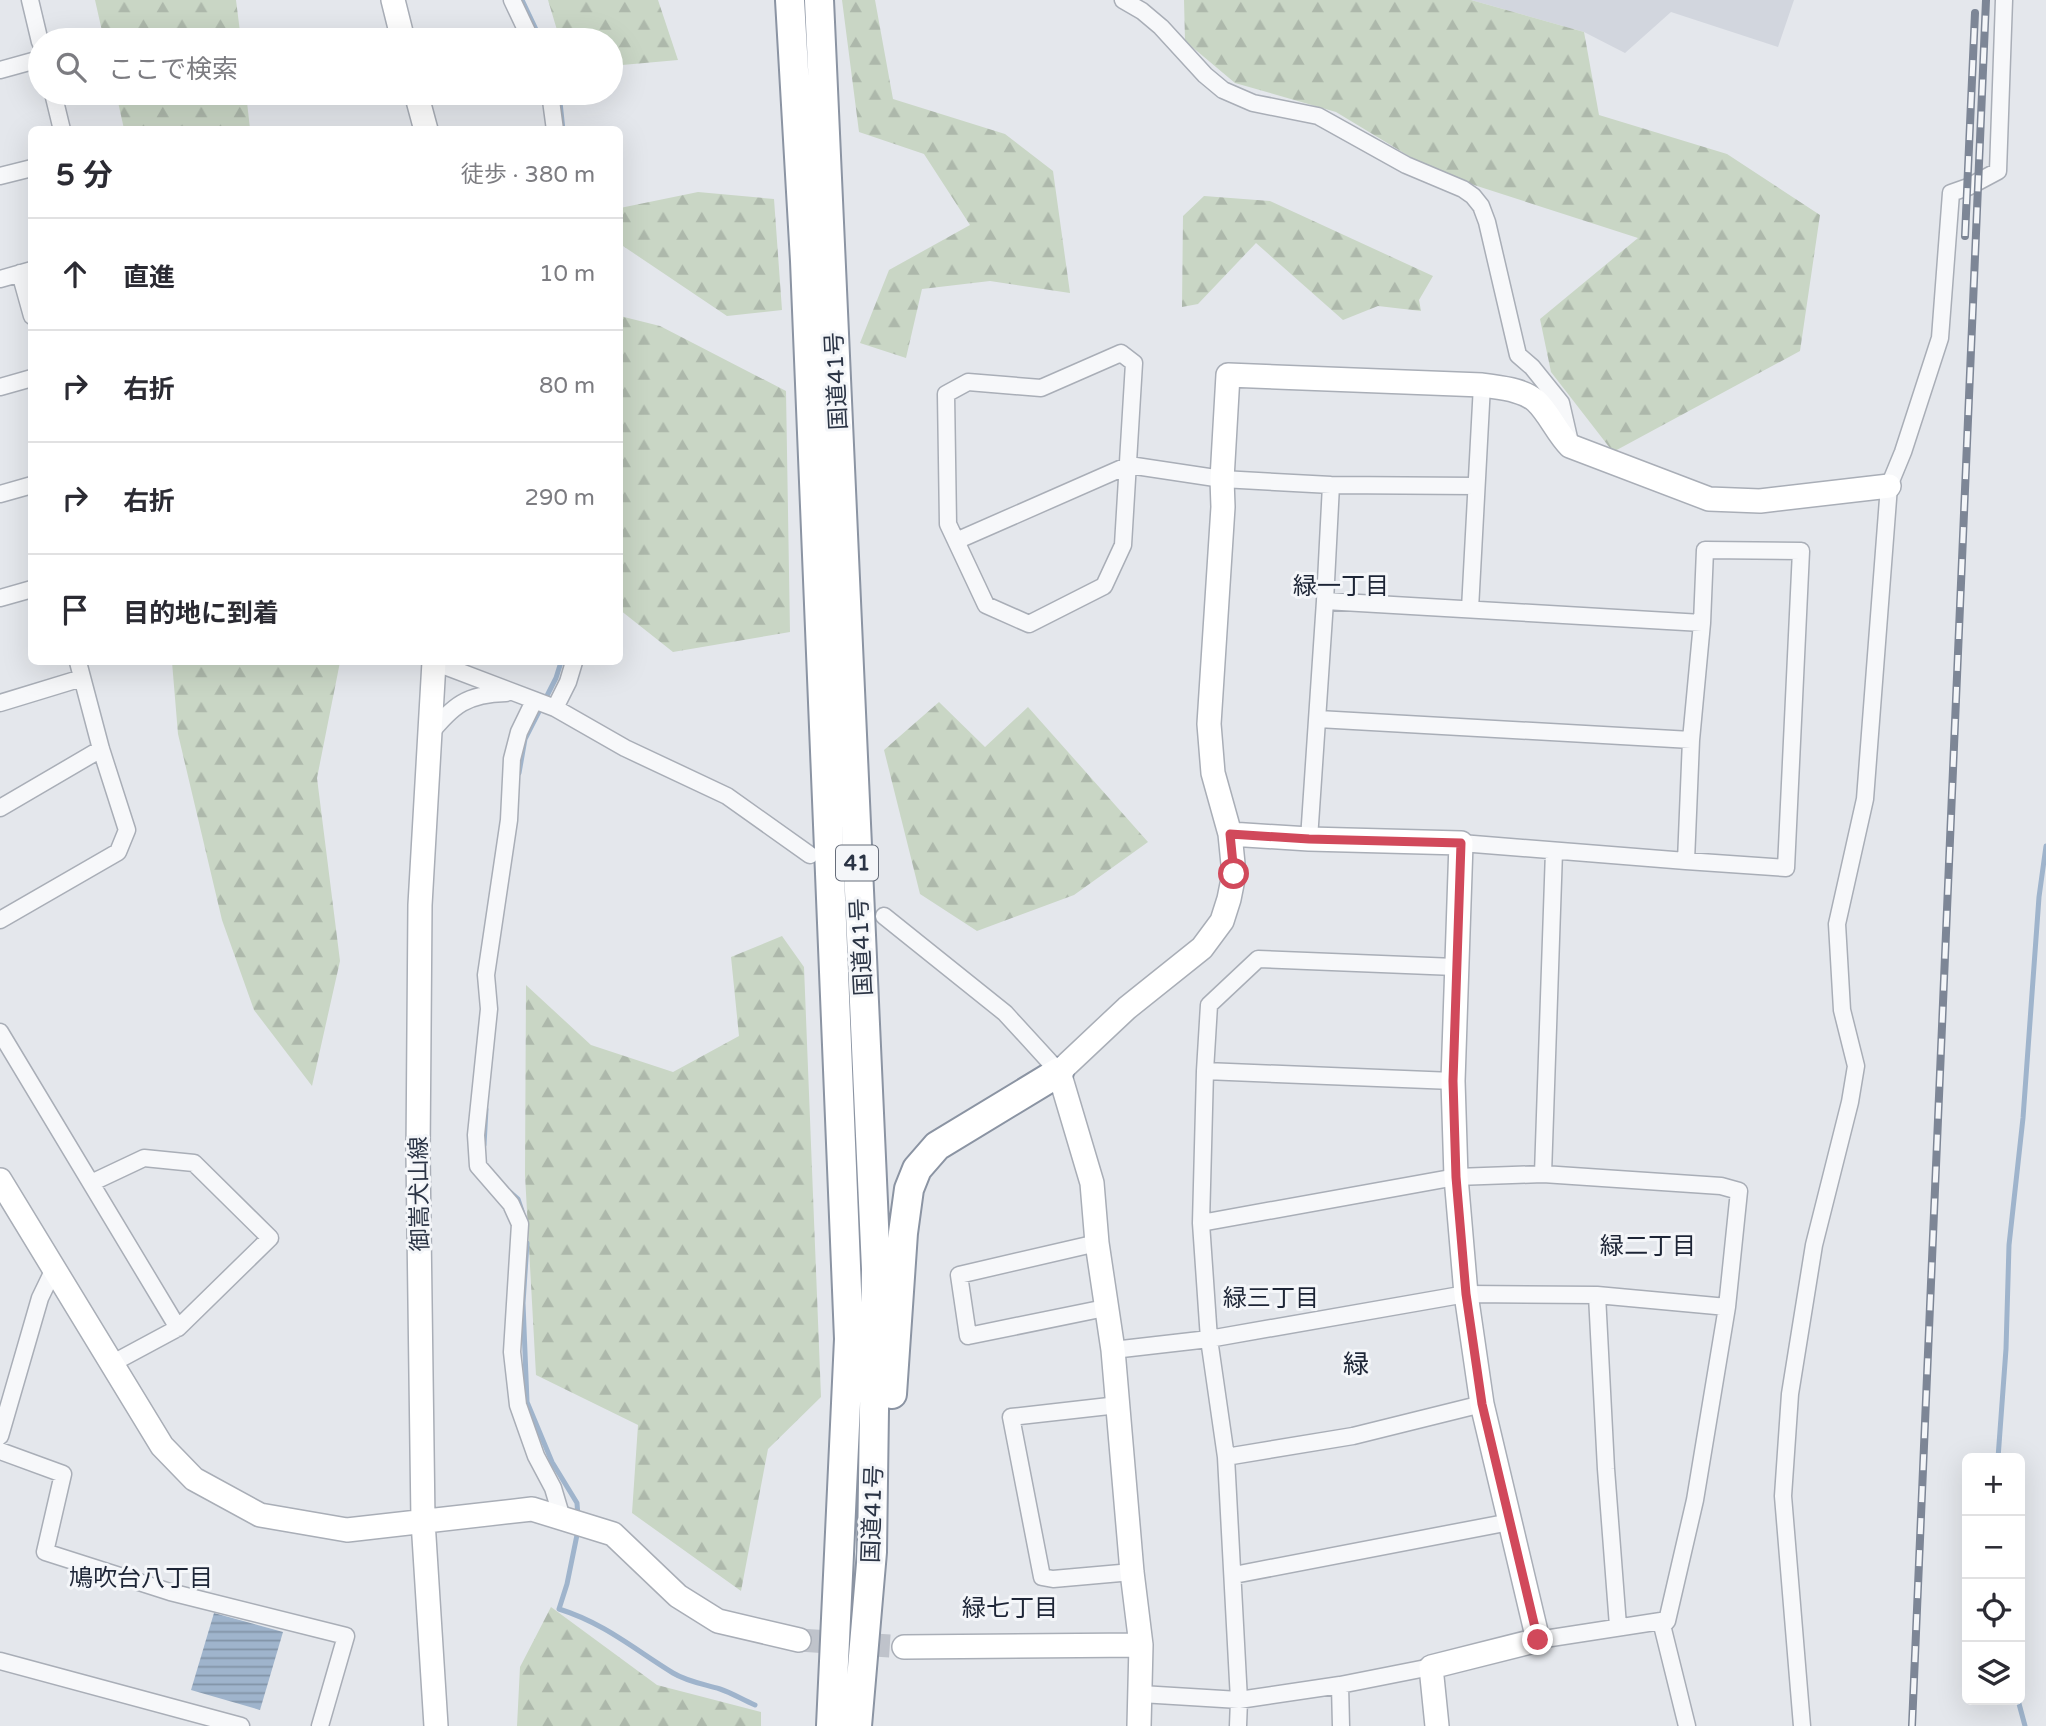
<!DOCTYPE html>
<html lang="ja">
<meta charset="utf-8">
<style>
body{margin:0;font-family:"Varela Round","Noto Sans JP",sans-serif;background:#f7f7f7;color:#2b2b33}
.controls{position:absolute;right:21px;bottom:21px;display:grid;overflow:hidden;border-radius:10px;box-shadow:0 7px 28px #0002}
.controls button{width:63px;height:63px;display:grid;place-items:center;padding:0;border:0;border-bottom:2px solid #e1e1e2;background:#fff;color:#2b2b33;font:35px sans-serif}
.stop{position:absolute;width:21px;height:21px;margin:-16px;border:5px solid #d1495b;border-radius:50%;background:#fff}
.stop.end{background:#d1495b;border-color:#fff;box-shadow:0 2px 7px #0008}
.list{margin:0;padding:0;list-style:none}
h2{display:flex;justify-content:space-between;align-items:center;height:91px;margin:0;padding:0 28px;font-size:30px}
h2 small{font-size:23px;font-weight:400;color:#7c7c81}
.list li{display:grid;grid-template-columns:46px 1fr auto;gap:21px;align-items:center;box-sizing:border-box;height:112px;padding:0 28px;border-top:2px solid #e1e1e2}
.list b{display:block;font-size:26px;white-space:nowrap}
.list em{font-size:23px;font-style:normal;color:#7c7c81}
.icon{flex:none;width:38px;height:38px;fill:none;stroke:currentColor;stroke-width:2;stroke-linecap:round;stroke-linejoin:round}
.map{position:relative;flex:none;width:2046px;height:1726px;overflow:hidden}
.search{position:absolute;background:#fff;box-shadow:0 7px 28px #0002;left:28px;top:28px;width:595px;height:77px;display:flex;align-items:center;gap:18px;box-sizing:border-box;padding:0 24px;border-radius:38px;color:#7c7c81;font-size:26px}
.panel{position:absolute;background:#fff;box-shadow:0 7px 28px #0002;left:28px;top:126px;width:595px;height:539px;border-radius:10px}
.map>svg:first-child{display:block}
.built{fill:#d2d6de}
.forest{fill:url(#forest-firs)}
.water{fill:url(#water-rules)}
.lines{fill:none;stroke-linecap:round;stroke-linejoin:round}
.stream{stroke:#9fb4cc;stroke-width:5}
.secondary-tunnel{stroke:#bfc3cb;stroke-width:23;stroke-dasharray:23 11;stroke-linecap:butt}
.street-casing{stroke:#a9aeb7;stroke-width:19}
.secondary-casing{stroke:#a9aeb7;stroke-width:26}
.highway-casing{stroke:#8b94a3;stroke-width:32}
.street{stroke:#f7f8fa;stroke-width:16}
.secondary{stroke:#fff;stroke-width:23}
.highway{stroke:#fff;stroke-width:28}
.rail-casing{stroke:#7d8696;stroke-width:8}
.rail{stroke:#f4f6f9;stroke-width:5;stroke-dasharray:16;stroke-linecap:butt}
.route{stroke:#d1495b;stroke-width:9}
.labels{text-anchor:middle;stroke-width:6;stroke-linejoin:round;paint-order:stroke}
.shield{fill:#f4f6f9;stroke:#676e7b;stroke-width:2}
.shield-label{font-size:21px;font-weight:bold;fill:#2b3445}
.street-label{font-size:23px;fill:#2b3445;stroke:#f4f6f9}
.neighbourhood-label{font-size:24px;fill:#1d2536;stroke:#f4f6f9}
.quarter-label{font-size:26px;fill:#1d2536;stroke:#f4f6f9}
</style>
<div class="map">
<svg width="2046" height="1726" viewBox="0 0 2046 1726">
<defs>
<pattern id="forest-firs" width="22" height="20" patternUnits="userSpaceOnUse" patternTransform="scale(1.75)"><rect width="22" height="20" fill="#c9d6c5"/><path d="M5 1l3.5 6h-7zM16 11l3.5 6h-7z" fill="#adb8ab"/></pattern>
<pattern id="water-rules" width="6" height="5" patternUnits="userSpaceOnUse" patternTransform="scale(1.75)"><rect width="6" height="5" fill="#9fb4cc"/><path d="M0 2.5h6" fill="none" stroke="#8293a7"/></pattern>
</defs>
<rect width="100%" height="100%" fill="#e4e7ec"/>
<!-- built -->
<path class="built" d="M 1471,0 L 1794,0 L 1778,47 L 1671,12 L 1625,53 L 1584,32 Z"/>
<!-- forest -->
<path class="forest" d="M 95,0 L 236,0 L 241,40 L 104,40 Z
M 548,0 L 658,0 L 678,60 L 611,66 L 611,40 L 560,40 Z
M 842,0 L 875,0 L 893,99 L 1005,134 L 1053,171 L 1070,293 L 990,281 L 922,289 L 906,358 L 860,343 L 889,270 L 970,225 L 924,154 L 859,132 Z
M 1184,0 L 1471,0 L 1584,32 L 1599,115 L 1727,154 L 1820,215 L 1800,351 L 1613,452 L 1551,372 L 1540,319 L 1638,238 L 1474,185 L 1417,161 L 1336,112 L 1235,83 L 1185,41 Z
M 116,93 L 246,93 L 250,129 L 124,129 Z
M 698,192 L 774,199 L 782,310 L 727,316 L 620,244 L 620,208 Z
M 1204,196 L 1270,201 L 1433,276 L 1419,300 L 1421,311 L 1378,306 L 1343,320 L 1256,243 L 1198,304 L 1182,307 L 1183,216 Z
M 620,316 L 660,326 L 786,391 L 790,632 L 673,652 L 620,610 Z
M 172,662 L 340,662 L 317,778 L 340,961 L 312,1086 L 254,1010 L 222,920 L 178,734 Z
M 939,702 L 985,747 L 1028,707 L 1148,842 L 1074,895 L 977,931 L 920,894 L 884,750 Z
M 782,936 L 804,967 L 821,1397 L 768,1449 L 741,1591 L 632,1513 L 638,1425 L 536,1375 L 525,1175 L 526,985 L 591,1045 L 673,1072 L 739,1036 L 731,957 Z
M 551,1607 L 657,1685 L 761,1712 L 761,1726 L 517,1726 L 520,1667 Z"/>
<!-- water -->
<path class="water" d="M 214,1613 L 283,1632 L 260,1710 L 191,1690 Z"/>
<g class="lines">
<!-- stream -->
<path class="stream" d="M 522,0 L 541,40
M 559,93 L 563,130
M 519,773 L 525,739 L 556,678 L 561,662
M 484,1145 L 486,1109
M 509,1191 L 518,1199 L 522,1211
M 525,1258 L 527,1243 L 523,1303 L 527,1402 L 552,1462 L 577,1503 L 578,1517
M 1998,1458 L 2006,1349 L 2009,1245 L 2023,1118 L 2039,897 L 2046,846
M 578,1530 L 567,1584 L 559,1609 C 604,1623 634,1649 673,1673 C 688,1682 704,1684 720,1689 C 732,1693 743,1700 755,1705
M 2018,1700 L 2025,1726"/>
<!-- secondary-tunnel -->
<path class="secondary-tunnel" d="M 799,1640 L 904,1647"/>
<defs>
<path id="street" d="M 30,0 L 40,42
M 512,0 L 531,40
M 1123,0 L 1142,11 L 1161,27 L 1205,75 L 1223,90 L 1253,103 L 1318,116 L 1406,165 L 1463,189 L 1473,196 L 1481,206 L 1487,222 L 1518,355 L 1532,367 L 1561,403 L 1569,438
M 0,70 L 40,59
M 53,93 L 62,130
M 550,93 L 555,130
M 0,176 L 32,168
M 20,273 L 32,316
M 0,279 L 32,270
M 1121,353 L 1134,363 L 1123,545 L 1104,586 L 1029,624 L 986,605 L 948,524 L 946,394 L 968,382 L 1041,388 Z
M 0,387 L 32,378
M 0,494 L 32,485
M 956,541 L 1129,465 L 1222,479 L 1331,485 L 1476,486
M 0,598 L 32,589
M 1325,601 L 1331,485
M 1470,609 L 1482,385
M 434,662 L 555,708 L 625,748 L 727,796 L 810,855
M 534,701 L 519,732 L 512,759 L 509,820 L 486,975 L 489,1009 L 476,1135 L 478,1166 L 511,1204 L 520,1224 L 512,1352 L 518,1405 L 536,1456 L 553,1488 L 562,1518
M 0,703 L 82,678
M 555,708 L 568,682 L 574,662
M 1318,719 L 1691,740
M 429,735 C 453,705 467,694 506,693
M 0,808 L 101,749
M 1309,839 L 1325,601 L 1702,623 L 1691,740 L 1686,861 L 1461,843
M 1686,861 L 1786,868 L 1801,551 L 1705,550 L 1702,623
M 884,916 L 1005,1013 L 1059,1072
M 0,920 L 118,852 L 127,830 L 101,749 L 78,662
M 0,1032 L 178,1328 L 111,1364
M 1205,1071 L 1453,1081
M 1543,1174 L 1554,851
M 91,1183 L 144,1158 L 194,1163 L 270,1238 L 178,1328
M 1201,1223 L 1456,1177 L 1543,1174 L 1721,1186 L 1739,1191 L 1727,1307 L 1597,1295 L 1606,1469 L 1618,1626
M 1097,1243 L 959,1275 L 968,1336 L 1105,1308
M 1113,1350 L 1209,1339 L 1466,1294 L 1597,1295
M 1118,1405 L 1011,1417 L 1042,1577 L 1053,1579 L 1132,1572
M 0,1436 L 40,1298 L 53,1271
M 0,1451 L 63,1474 L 45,1552 L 170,1592 L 346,1636 L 320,1726
M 1226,1457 L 1353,1436 L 1482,1404
M 1234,1575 L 1510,1522
M 1662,1627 L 1667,1621 L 1695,1500 L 1727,1307
M 1538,1640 L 1661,1621 L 1687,1726
M 0,1661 L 241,1726
M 1340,1685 L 1341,1726
M 1141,1694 L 1239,1700 L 1340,1685 L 1431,1667
M 1238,1726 L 1239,1700 L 1226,1457 L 1209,1339 L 1201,1223 L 1205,1071 L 1209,1005 L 1258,959 L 1455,967
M 1802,1726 L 1783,1496 L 1790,1394 L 1814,1245 L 1850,1102 L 1856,1066 L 1842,1010 L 1837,924 L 1865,799 L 1889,486 L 1903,452 L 1940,338 L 1951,193 L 1968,187 L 1998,171 L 2004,0"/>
<path id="secondary" d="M 393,0 L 403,40
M 416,93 L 426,130
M 434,662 L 420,905 L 418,1155 L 423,1521 L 436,1726
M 1230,834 L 1309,839 L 1461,843 L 1453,1081 L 1456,1177 L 1466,1294 L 1482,1404 L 1538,1640 L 1431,1667 L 1437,1726
M 0,1180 L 162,1446 L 194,1479 L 260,1515 L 347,1530 L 532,1509 L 613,1534 L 678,1596 L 718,1621 L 799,1640
M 904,1647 L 1141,1645
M 1139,1726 L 1141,1645 L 1132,1572 L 1113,1350 L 1097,1243 L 1092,1183 L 1059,1072 L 1127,1008 L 1202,948 L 1222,921 L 1229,899 L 1234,874 L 1230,834 L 1213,773 L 1209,724 L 1223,507 L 1222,479 L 1228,375 L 1482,385 C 1500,388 1522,389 1536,401 C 1549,413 1557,433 1570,446 L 1709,499 L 1760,501 L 1889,486"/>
<path id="highway" d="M 790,0 L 805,261 L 849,1339 L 831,1726
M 819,0 L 876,1269 L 872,1552 L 857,1726
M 892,1394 L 903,1233 L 909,1189 L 917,1169 L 937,1146 L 1059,1072"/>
</defs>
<!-- street casing -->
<use href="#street" class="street-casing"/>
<!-- secondary casing -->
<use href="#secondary" class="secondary-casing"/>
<!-- highway casing -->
<use href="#highway" class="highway-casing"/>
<!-- street -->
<use href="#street" class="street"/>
<!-- secondary -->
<use href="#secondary" class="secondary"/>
<!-- highway -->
<use href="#highway" class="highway"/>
<defs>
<path id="rail" d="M 1965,236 L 1975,13
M 1912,1726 L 1986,0"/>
</defs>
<!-- rail casing -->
<use href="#rail" class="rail-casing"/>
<!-- rail -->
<use href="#rail" class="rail"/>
</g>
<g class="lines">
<!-- route -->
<path class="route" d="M 1234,874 L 1230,834 L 1309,839 L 1461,843 L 1453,1081 L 1456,1177 L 1466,1294 L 1482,1404 L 1538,1640"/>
</g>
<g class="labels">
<!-- shield labels -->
<rect class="shield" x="836" y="845.5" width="42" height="35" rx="5"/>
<g class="shield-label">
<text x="857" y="870">41</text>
</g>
<!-- street labels -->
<g class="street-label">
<text transform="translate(836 381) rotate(-93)" y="8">国道41号</text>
<text transform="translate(861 947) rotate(-93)" y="8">国道41号</text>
<text transform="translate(419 1194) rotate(-91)" y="8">御嵩犬山線</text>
<text transform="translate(872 1514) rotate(-88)" y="8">国道41号</text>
</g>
<!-- neighbourhood labels -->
<g class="neighbourhood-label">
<text x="1341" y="594">緑一丁目</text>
<text x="1648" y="1254">緑二丁目</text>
<text x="1271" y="1306">緑三丁目</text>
<text x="141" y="1586">鳩吹台八丁目</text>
<text x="1010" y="1616">緑七丁目</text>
</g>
<!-- quarter labels -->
<g class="quarter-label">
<text x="1356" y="1373">緑</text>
</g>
</g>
</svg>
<div class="controls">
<button>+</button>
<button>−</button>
<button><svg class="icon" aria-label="locate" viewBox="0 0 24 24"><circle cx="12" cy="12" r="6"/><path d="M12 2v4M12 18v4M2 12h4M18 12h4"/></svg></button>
<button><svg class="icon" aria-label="layers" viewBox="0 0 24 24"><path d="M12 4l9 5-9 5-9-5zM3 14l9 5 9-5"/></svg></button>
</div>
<div class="stop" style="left:1234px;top:874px"></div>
<div class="stop end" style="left:1538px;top:1640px"></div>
<div class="search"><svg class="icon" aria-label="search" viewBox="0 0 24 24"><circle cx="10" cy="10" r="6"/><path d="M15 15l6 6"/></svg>ここで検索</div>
<section class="panel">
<h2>5 分<small>徒歩 · 380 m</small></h2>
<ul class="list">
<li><svg class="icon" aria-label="ahead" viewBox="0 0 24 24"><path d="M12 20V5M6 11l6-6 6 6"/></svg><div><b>直進</b></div><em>10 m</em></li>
<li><svg class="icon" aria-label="right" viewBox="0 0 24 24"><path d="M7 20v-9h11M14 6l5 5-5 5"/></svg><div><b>右折</b></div><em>80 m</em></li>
<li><svg class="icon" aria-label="right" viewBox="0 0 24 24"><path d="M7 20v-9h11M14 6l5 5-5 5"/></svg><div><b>右折</b></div><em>290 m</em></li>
<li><svg class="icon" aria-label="arrive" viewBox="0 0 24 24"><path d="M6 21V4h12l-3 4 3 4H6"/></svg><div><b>目的地に到着</b></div></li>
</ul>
</section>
</div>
